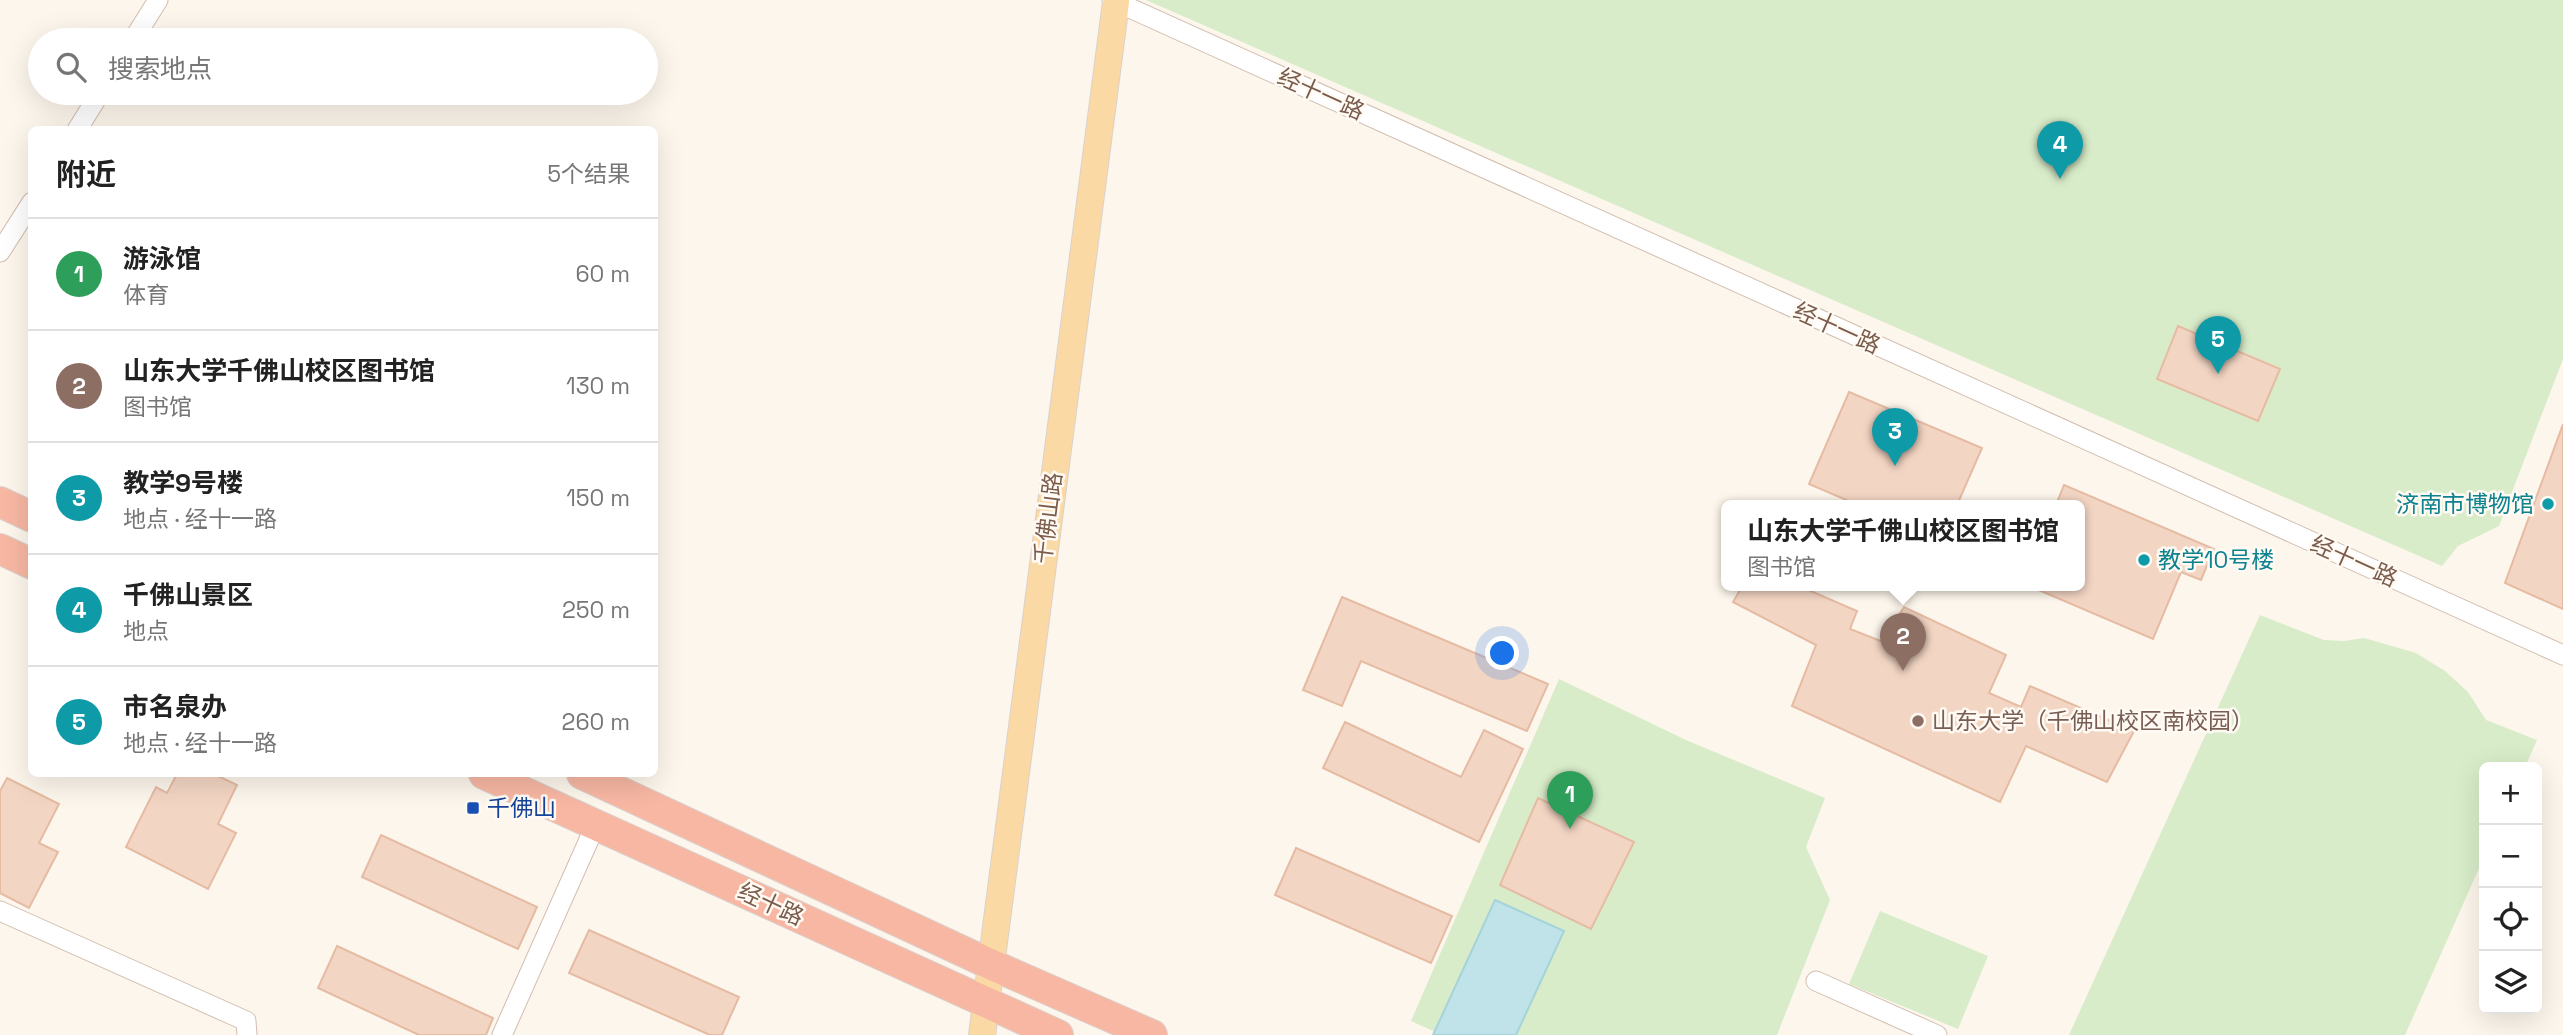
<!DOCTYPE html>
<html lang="zh">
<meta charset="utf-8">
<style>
body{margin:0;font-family:"Space Grotesk","Noto Sans SC",sans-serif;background:#f6f6f6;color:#222}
.controls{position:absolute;right:21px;bottom:21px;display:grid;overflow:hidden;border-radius:10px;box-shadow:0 7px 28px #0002}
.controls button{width:63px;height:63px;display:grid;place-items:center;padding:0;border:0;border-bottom:2px solid #e0e0e0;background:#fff;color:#222;font:35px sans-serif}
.you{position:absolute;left:1503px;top:654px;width:24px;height:24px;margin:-18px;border:5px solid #fff;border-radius:50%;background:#1a73e8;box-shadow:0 0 0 10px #1a73e833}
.badge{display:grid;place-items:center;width:46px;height:46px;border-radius:50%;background:#0b8043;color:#fff;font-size:23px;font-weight:700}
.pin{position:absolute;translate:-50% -58px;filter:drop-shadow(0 2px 4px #0008)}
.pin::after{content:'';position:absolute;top:37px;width:24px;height:21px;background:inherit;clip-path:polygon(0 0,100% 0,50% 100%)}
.popup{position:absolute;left:1721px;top:500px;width:364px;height:91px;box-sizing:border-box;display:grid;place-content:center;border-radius:10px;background:#fff;filter:drop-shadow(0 2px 5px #0005);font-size:23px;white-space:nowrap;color:#767676}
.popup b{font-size:26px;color:#222}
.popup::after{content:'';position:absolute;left:50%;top:100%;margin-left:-14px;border:14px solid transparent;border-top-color:#fff}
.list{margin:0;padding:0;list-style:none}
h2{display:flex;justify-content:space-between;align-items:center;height:91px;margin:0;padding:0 28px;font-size:30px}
h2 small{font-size:23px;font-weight:400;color:#767676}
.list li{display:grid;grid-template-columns:46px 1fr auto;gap:21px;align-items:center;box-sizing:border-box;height:112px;padding:0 28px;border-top:2px solid #e0e0e0}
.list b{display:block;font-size:26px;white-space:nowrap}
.list p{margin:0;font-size:23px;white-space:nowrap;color:#767676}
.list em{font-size:23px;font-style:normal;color:#767676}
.icon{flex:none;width:38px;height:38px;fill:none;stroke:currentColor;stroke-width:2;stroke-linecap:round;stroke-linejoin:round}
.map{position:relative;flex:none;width:2563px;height:1035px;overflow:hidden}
.search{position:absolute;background:#fff;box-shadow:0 7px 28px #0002;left:28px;top:28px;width:630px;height:77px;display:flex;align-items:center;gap:18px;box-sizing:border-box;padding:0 24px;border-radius:38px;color:#767676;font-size:26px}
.panel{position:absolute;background:#fff;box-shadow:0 7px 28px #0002;left:28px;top:126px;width:630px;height:651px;border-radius:10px}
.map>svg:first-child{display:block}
.green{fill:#d8ecc9}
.water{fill:#bfe3e8;stroke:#a5d3da;stroke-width:2}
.building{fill:#f3d5c3;stroke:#e6bba3;stroke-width:2}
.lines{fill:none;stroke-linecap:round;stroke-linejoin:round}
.minor-casing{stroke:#d1beb0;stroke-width:21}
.major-casing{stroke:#dad1cd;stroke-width:28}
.highway-casing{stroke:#dad1cd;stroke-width:32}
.minor{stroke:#fff;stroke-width:19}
.major{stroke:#fbd9a5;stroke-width:26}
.highway{stroke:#f7b7a3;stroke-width:30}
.culture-dot{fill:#0f9aa8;stroke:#fffaf3;stroke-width:2.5}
.education-dot{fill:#8d6e63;stroke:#fffaf3;stroke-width:2.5}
.transit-dot{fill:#1a4fb4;stroke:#fffaf3;stroke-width:2.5}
.labels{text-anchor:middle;stroke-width:5;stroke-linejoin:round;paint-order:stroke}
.street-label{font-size:23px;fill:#7a5c4d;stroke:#fffaf3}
.culture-label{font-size:23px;fill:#0d838f;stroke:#fffaf3;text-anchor:end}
.education-label{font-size:23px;fill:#785e54;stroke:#fffaf3;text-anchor:start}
.transit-label{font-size:23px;fill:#164399;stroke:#fffaf3;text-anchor:start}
</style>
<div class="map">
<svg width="2563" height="1035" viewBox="0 0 2563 1035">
<rect width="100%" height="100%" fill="#fdf6ec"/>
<!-- green -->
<path class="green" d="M 1146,0 L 2563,0 L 2563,359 L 2499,526 L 2458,546 L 2442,566 Z
M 2260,615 L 2324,640 L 2344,641 L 2364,638 L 2416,653 L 2445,671 L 2468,692 L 2486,720 L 2537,740 L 2525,767 L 2484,767 L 2484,857 L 2405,1035 L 2069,1035 Z
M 1559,679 L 1686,740 L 1825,798 L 1806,847 L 1830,900 L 1777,1035 L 1442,1035 L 1411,1021 Z
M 1880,911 L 1988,956 L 1958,1029 L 1849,984 Z"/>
<!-- water -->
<path class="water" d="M 1495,900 L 1564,931 L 1516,1035 L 1433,1035 Z"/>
<!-- building -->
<path class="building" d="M 2178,326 L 2280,369 L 2258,421 L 2157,379 Z
M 1849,392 L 1982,448 L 1957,505 L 1858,505 L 1809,484 Z
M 2563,424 L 2563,609 L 2505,583 Z
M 2064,485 L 2214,549 L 2201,580 L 2181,572 L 2153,639 L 2027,585 L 2080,585 L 2080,505 L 2056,505 Z
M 1743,585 L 1797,585 L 1857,611 L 1850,629 L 1883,642 L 1904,607 L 2006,655 L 1989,693 L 2021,707 L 2030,686 L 2134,731 L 2107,782 L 2026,746 L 2000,802 L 1792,706 L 1816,645 L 1733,602 Z
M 1342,597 L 1548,684 L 1527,731 L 1361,661 L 1342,706 L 1303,690 Z
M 1345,722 L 1461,777 L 1484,730 L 1523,749 L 1479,842 L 1323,768 Z
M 177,774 L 214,774 L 237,785 L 218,824 L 236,833 L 208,889 L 126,847 L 156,787 L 167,793 Z
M 7,778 L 59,804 L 39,843 L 58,852 L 29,908 L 0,893 L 0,791 Z
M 1538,798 L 1634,842 L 1591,929 L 1500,885 Z
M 381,835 L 537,907 L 518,949 L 362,877 Z
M 1296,848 L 1452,916 L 1431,963 L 1275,895 Z
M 589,930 L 739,997 L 722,1035 L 710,1035 L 569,973 Z
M 337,946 L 493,1018 L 486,1035 L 419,1035 L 318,988 Z"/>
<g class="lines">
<defs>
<path id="minor" d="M 1112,0 L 2563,655
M 133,40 L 158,0
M 77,130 L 100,93
M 0,252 L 32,202
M 0,911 L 246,1021 L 247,1035
M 1816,981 L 1937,1035
M 502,1035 L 596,824"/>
<path id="major" d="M 982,1035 L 1116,2"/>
<path id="highway" d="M 0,502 L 32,517
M 0,549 L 32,564
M 484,774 L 1058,1035
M 582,774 L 990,964 L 1152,1035"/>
</defs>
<!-- minor casing -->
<use href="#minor" class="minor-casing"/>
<!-- major casing -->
<use href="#major" class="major-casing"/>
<!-- highway casing -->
<use href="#highway" class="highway-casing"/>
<!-- minor -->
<use href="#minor" class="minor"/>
<!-- major -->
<use href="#major" class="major"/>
<!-- highway -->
<use href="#highway" class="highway"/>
</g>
<!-- markers -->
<g class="culture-dot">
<circle cx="2548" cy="504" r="7"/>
<circle cx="2144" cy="560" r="7"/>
</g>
<circle class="education-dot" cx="1918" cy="721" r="7"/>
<rect class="transit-dot" x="466" y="801" width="14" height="14" rx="3.5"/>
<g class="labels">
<!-- street labels -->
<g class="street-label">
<text transform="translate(1321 94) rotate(24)" y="8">经十一路</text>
<text transform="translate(1837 328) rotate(24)" y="8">经十一路</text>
<text transform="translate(1048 518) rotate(-83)" y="8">千佛山路</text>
<text transform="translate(2354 561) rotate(24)" y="8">经十一路</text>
<text transform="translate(771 904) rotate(25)" y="8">经十路</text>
</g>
<!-- culture labels -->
<g class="culture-label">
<text x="2534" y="512">济南市博物馆</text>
<text x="2158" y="568" text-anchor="start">教学10号楼</text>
</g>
<!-- education labels -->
<g class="education-label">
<text x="1932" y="729">山东大学（千佛山校区南校园）</text>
</g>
<!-- transit labels -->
<g class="transit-label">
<text x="487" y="816">千佛山</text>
</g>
</g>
</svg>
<div class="controls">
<button>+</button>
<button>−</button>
<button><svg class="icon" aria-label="locate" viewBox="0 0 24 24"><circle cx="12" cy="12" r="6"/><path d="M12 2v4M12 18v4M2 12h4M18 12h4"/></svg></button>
<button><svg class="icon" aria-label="layers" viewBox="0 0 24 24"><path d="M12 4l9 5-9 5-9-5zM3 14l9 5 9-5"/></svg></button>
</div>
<div class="you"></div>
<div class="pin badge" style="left:1570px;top:829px;background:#2e9e5b">1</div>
<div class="pin badge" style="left:1903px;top:671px;background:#8d6e63">2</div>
<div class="popup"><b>山东大学千佛山校区图书馆</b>图书馆</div>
<div class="pin badge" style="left:1895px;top:466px;background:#0f9aa8">3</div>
<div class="pin badge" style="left:2060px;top:179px;background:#0f9aa8">4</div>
<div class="pin badge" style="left:2218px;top:374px;background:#0f9aa8">5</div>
<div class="search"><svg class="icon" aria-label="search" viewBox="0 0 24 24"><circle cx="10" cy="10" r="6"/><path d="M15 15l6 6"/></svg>搜索地点</div>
<section class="panel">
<h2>附近<small>5个结果</small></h2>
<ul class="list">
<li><span class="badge" style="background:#2e9e5b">1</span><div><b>游泳馆</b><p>体育</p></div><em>60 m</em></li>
<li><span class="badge" style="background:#8d6e63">2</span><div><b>山东大学千佛山校区图书馆</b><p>图书馆</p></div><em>130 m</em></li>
<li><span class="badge" style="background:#0f9aa8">3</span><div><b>教学9号楼</b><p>地点 · 经十一路</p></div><em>150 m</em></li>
<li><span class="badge" style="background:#0f9aa8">4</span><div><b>千佛山景区</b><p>地点</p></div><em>250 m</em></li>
<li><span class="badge" style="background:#0f9aa8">5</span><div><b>市名泉办</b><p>地点 · 经十一路</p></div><em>260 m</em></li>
</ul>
</section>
</div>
